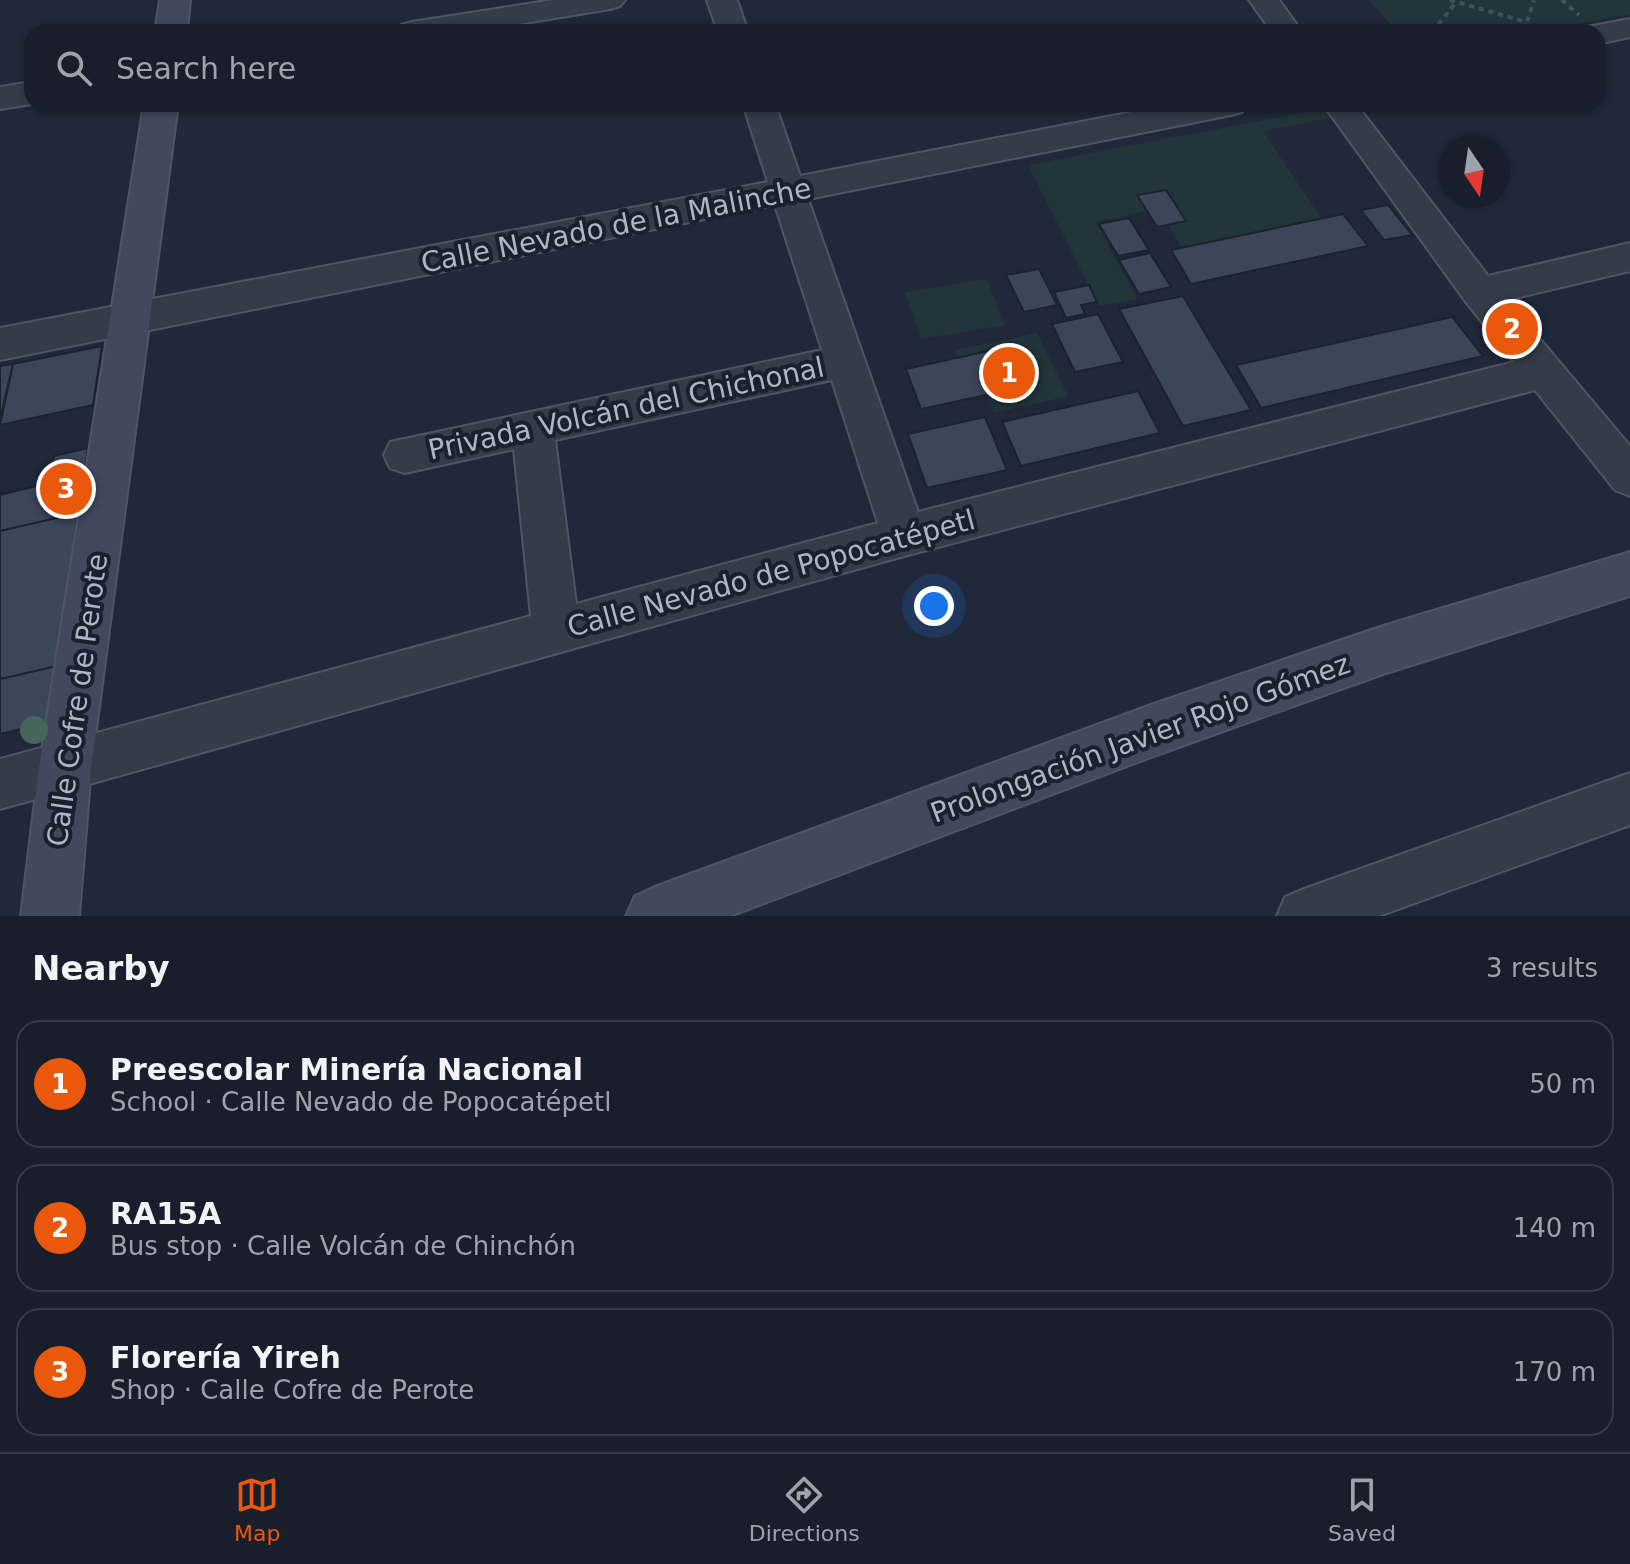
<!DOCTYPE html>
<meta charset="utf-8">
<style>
body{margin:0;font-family:"DejaVu Sans",sans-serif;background:#252b37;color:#f1f3f6}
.compass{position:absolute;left:1438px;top:136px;width:72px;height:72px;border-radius:50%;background:#181e2b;box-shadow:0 2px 6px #0004;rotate:167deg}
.you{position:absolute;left:934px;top:606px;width:28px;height:28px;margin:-20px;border:6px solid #fff;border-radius:50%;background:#1a73e8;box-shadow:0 0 0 12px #1a73e833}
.badge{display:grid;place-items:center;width:52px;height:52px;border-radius:50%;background:#ea580c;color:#fff;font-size:26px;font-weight:700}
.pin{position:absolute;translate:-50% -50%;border:4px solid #fff;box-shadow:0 2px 8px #0006}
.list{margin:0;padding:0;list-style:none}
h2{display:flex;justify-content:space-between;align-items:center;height:104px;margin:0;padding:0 32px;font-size:34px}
h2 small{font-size:26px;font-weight:400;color:#9fa2a9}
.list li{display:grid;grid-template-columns:52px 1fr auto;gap:24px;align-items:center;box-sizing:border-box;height:128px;margin:0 16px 16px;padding:0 16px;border:2px solid #363c47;border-radius:24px}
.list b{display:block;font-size:30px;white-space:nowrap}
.list p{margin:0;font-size:26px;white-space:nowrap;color:#9fa2a9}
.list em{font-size:26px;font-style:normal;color:#9fa2a9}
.icon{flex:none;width:44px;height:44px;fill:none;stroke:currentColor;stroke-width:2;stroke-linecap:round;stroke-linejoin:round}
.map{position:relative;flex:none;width:1630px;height:916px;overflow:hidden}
.search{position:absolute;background:#181e2b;box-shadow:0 2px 6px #0004;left:24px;right:24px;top:24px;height:88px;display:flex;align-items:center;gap:20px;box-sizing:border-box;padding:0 28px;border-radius:24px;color:#9fa2a9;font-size:30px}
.sheet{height:536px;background:#181e2b}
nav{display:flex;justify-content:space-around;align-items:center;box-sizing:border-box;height:112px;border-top:2px solid #363c47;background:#181e2b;font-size:22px;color:#9fa2a9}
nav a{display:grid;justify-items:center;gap:4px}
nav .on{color:#ea580c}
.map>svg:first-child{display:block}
.green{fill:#22353a}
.building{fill:#3c4659;stroke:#1b2230;stroke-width:2}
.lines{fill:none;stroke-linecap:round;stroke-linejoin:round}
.street-casing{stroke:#4e5564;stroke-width:4}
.secondary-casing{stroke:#4e5564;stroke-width:4}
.path{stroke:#405258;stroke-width:4;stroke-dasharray:5 5;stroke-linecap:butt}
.street{fill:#343b49;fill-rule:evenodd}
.secondary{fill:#42495d;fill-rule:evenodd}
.tree{fill:#46655b}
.labels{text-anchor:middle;stroke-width:8;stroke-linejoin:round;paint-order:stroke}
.street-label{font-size:28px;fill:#aeb5c6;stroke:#19202e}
</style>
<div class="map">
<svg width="1630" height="916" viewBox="0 0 1630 916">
<rect width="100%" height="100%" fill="#202839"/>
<!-- green -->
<path class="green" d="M 1368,0 L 1630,0 L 1630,14 L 1537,32 L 1398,32 Z
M 1327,108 L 1334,117 L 1263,131 L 1322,219 L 1182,248 L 1168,225 L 1186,221 L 1166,190 L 1137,195 L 1147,211 L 1096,222 L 1137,299 L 1099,306 L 1028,165 Z
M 987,279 L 1005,325 L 921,339 L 905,292 Z
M 1037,333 L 1068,396 L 994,413 L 986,395 L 1010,389 L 993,351 L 958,358 L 955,350 Z"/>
<!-- building -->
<path class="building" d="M 1166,190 L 1186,221 L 1157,227 L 1137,195 Z
M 1388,205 L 1412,235 L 1384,240 L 1361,210 Z
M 1343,214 L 1368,246 L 1191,284 L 1171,250 Z
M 1129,218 L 1149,250 L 1118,256 L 1099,224 Z
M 1150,253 L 1171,287 L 1139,294 L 1119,260 Z
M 1039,269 L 1057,305 L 1024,312 L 1006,275 Z
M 1089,285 L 1097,302 L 1081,305 L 1085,314 L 1066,318 L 1054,292 Z
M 1183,296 L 1251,410 L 1183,426 L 1119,309 Z
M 1098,314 L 1123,362 L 1075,372 L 1052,324 Z
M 1452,317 L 1483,356 L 1261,408 L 1236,365 Z
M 102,346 L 93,405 L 0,425 L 13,364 Z
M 993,350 L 1010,390 L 921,409 L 906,369 Z
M 13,364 L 0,419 L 0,366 Z
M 1138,391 L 1160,433 L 1021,466 L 1002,422 Z
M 985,417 L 1007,470 L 927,488 L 908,434 Z
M 88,448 L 78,513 L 0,531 L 0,495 L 49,483 L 54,456 Z
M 78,513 L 57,666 L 0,679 L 0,531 Z
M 57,666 L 49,722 L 0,734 L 0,679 Z"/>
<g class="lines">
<defs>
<path id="street" d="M 553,0 L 625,0 L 620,6 L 610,9 L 470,32 L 397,32 L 401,25 L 412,22 Z
M 707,0 L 737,0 L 748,32 L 718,32 Z
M 1249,0 L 1279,0 L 1302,32 L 1272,32 Z
M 1630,19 L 1630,37 L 1598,44 L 1598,32 L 1584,32 L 1587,27 Z
M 32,82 L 32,104 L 0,109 L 0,87 Z
M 743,104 L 775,104 L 800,176 L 1174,104 L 1247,104 L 1242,112 L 1231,115 L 808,199 L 918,512 L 1514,362 L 1466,302 L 1323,104 L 1356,104 L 1488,276 L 1630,243 L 1630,271 L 1507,300 L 1630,446 L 1630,496 L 1615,490 L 1535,390 L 904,556 L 0,809 L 0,759 L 531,616 L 514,449 L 405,473 L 390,468 L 384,455 L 390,442 L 822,350 L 775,205 L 0,360 L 0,328 L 768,182 ZM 832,380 L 878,523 L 576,604 L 555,440 Z
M 1630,773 L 1630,825 L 1379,916 L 1277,916 L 1285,897 L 1304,889 Z"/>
<path id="secondary" d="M 160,0 L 190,0 L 187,32 L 155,32 Z
M 144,104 L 178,104 L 91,768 L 79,916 L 21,916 L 39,768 Z
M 1630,552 L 1630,596 L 1383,674 L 1151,757 L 730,916 L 626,916 L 635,896 L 655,887 L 1151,705 L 1383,626 Z"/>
</defs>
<!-- street casing -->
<use href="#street" class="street-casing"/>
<!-- secondary casing -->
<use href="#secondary" class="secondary-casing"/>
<!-- path -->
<path class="path" d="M 1450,0 L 1526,22
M 1562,0 L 1579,15
M 1524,31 L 1534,0
M 1432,32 L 1457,1"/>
<!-- street -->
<use href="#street" class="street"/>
<!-- secondary -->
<use href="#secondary" class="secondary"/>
</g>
<!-- trees -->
<circle class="tree" cx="34" cy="730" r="14"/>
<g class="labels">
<!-- street labels -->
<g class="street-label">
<text transform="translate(616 225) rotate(-11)" y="10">Calle Nevado de la Malinche</text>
<text transform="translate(626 408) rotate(-12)" y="10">Privada Volcán del Chichonal</text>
<text transform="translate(771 573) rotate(-15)" y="10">Calle Nevado de Popocatépetl</text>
<text transform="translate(77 700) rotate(-82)" y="10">Calle Cofre de Perote</text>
<text transform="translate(1140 738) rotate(-20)" y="10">Prolongación Javier Rojo Gómez</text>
</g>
</g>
</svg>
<svg class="compass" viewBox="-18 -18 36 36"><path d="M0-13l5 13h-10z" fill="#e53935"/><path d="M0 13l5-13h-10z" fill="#9fa2a9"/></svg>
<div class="you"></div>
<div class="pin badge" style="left:1009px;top:373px">1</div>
<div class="pin badge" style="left:1512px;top:329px">2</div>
<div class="pin badge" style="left:66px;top:489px">3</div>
<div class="search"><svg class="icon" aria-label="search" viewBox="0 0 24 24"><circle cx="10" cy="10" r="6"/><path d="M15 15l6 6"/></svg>Search here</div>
</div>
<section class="sheet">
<h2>Nearby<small>3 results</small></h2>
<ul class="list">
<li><span class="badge">1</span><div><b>Preescolar Minería Nacional</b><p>School · Calle Nevado de Popocatépetl</p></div><em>50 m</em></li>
<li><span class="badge">2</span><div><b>RA15A</b><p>Bus stop · Calle Volcán de Chinchón</p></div><em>140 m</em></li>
<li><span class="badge">3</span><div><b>Florería Yireh</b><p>Shop · Calle Cofre de Perote</p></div><em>170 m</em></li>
</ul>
</section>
<nav>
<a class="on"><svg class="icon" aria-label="map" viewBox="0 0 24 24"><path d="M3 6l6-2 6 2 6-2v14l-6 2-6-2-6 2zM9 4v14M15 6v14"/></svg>Map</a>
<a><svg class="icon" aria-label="directions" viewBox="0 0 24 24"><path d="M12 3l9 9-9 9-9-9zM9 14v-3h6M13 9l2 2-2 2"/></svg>Directions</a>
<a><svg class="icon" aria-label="saved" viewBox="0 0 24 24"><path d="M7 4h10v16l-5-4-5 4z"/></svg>Saved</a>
</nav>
